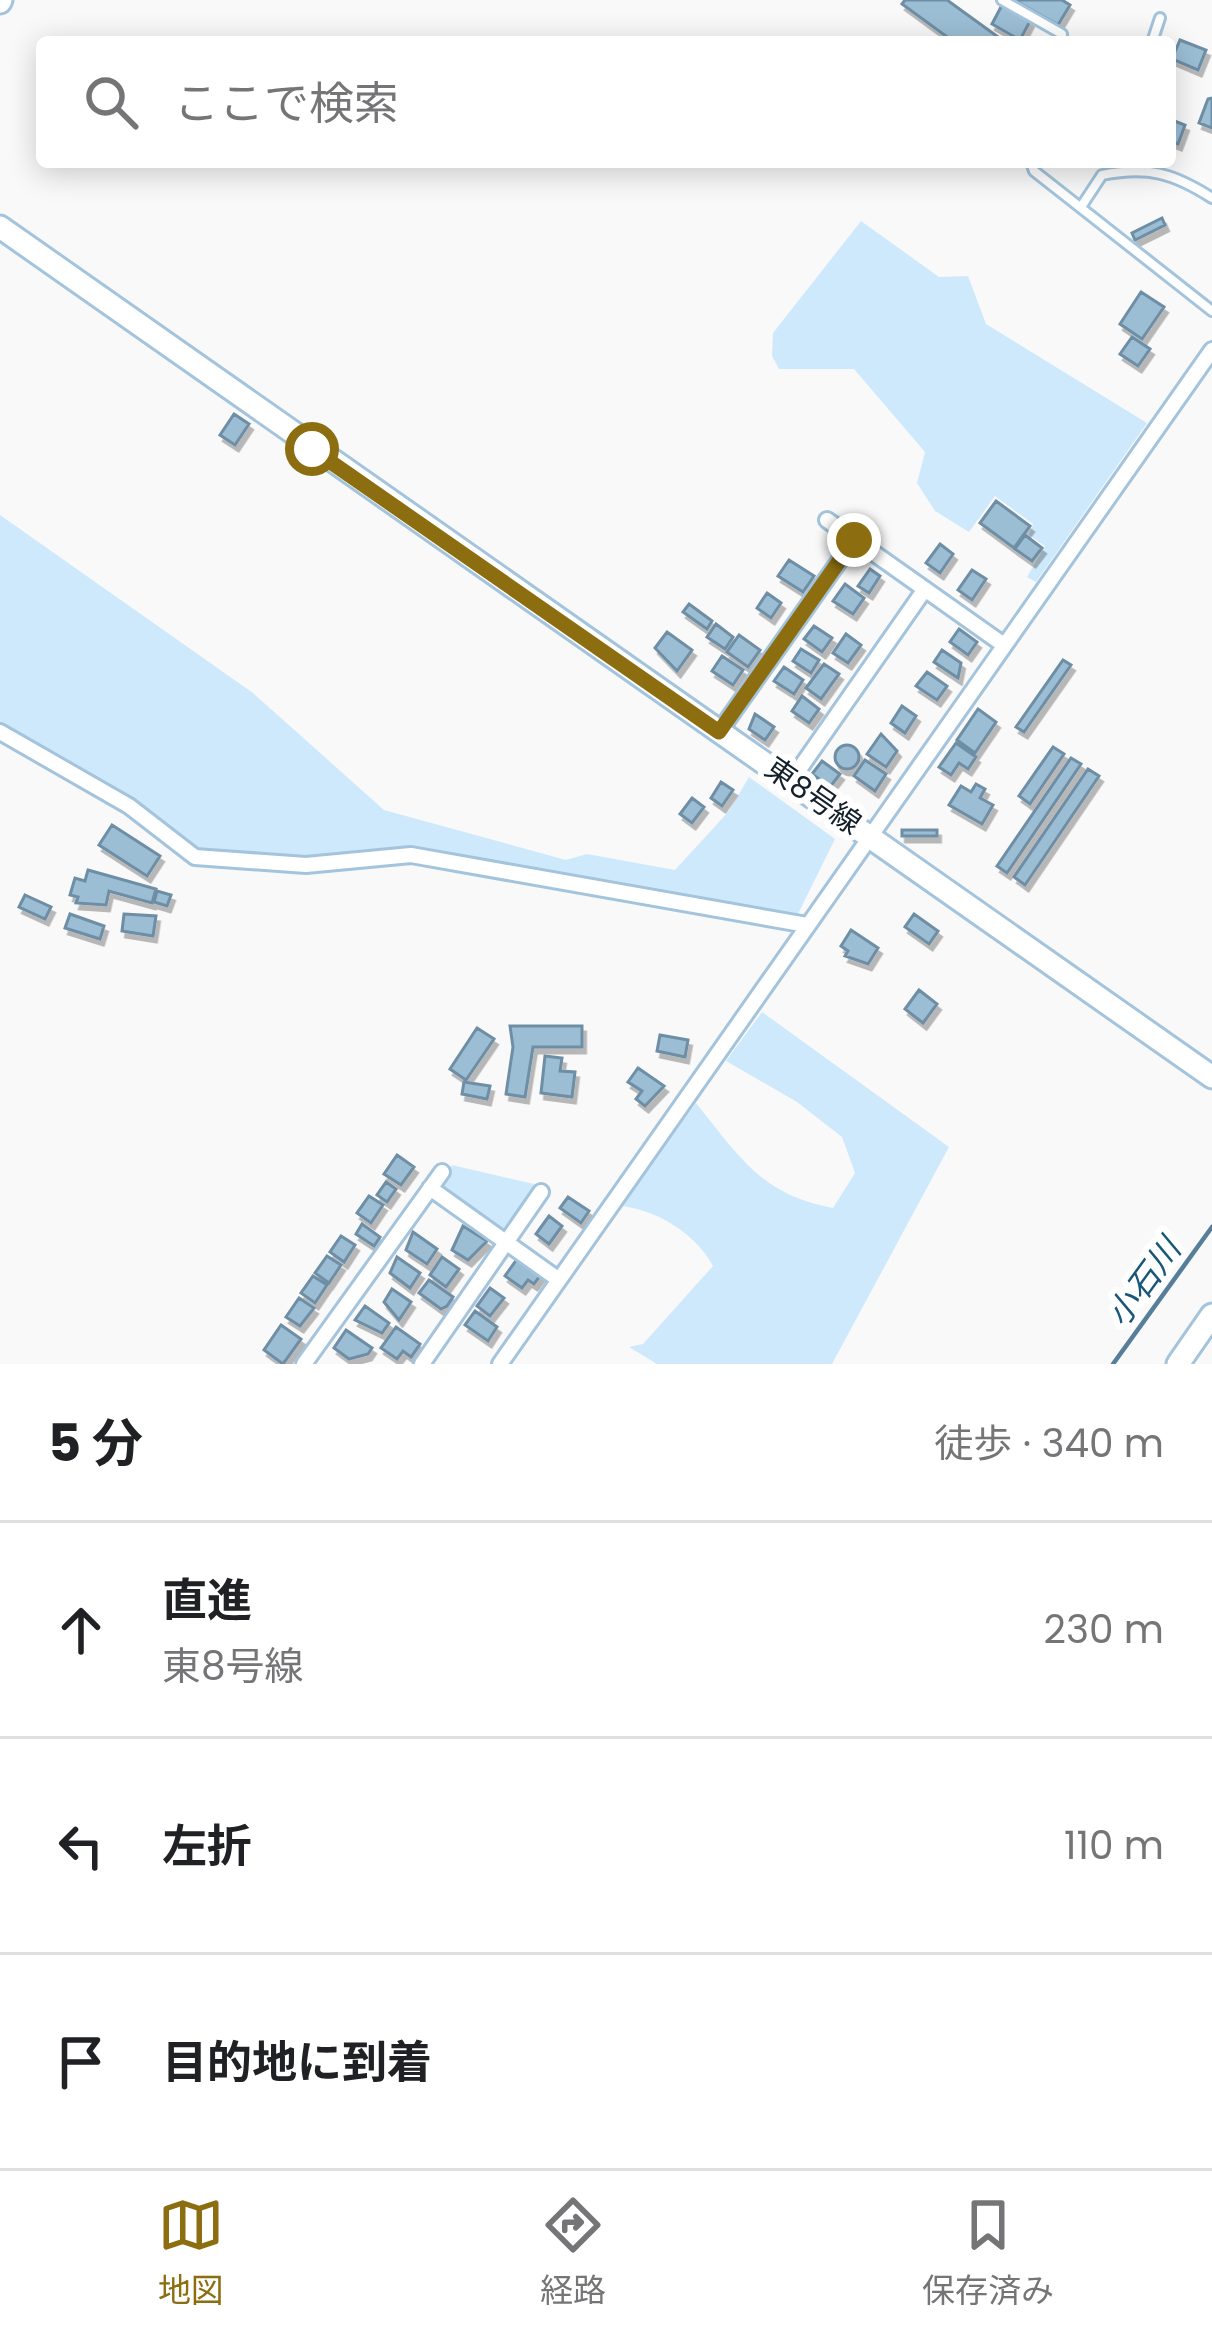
<!DOCTYPE html>
<html lang="ja">
<meta charset="utf-8">
<style>
body{margin:0;font-family:Poppins,"Noto Sans JP",sans-serif;background:#f6f6f6;color:#202124}
.stop{position:absolute;width:36px;height:36px;margin:-27px;border:9px solid #8c6e11;border-radius:50%;background:#fff}
.stop.end{background:#8c6e11;border-color:#fff;box-shadow:0 3px 12px #0008}
.list{margin:0;padding:0;list-style:none}
h2{display:flex;justify-content:space-between;align-items:center;height:156px;margin:0;padding:0 48px;font-size:51px}
h2 small{font-size:39px;font-weight:400;color:#757577}
.list li{display:grid;grid-template-columns:78px 1fr auto;gap:36px;align-items:center;box-sizing:border-box;height:216px;padding:0 48px;border-top:3px solid #e0e0e0}
.list b{display:block;font-size:45px;white-space:nowrap}
.list p{margin:0;font-size:39px;white-space:nowrap;color:#757577}
.list em{font-size:39px;font-style:normal;color:#757577}
.icon{flex:none;width:66px;height:66px;fill:none;stroke:currentColor;stroke-width:2;stroke-linecap:round;stroke-linejoin:round}
.map{position:relative;flex:none;width:1212px;height:1364px;overflow:hidden}
.search{position:absolute;background:#fff;box-shadow:0 6px 30px #0003;left:36px;right:36px;top:36px;height:132px;display:flex;align-items:center;gap:30px;box-sizing:border-box;padding:0 42px;border-radius:12px;color:#757577;font-size:45px}
.sheet{height:804px;background:#fff}
nav{display:flex;justify-content:space-around;align-items:center;box-sizing:border-box;height:168px;border-top:3px solid #e0e0e0;background:#fff;font-size:33px;color:#757577}
nav a{display:grid;justify-items:center;gap:6px}
nav .on{color:#8c6e11}
.map>svg:first-child{display:block}
.green{fill:#cfe9fc}
.lines{fill:none;stroke-linecap:round;stroke-linejoin:round}
.stream{stroke:#567e9a;stroke-width:4.5}
.building{fill:#9cbed5;stroke:#6e8ea5;stroke-width:3;filter:url(#shadow)}
.lane-casing{stroke:#a3c4dc;stroke-width:14}
.street-casing{stroke:#a3c4dc;stroke-width:20}
.secondary-casing{stroke:#a3c4dc;stroke-width:27}
.lane{stroke:#fff;stroke-width:8}
.street{stroke:#fff;stroke-width:14}
.secondary{stroke:#fff;stroke-width:21}
.route{stroke:#8c6e11;stroke-width:15}
.labels{text-anchor:middle;stroke-width:12;stroke-linejoin:round;paint-order:stroke}
.street-label{font-size:30px;fill:#132029;stroke:#fff}
.water-label{font-size:33px;font-style:italic;fill:#18567a;stroke:#fff}
</style>
<div class="map">
<svg width="1212" height="1364" viewBox="0 0 1212 1364">
<defs>
<filter id="shadow"><feDropShadow dx="3.5" dy="6" stdDeviation="0" flood-color="#0004"/></filter>
</defs>
<rect width="100%" height="100%" fill="#f9f9f9"/>
<!-- green -->
<path class="green" d="M 861,221 L 939,277 L 968,276 L 986,324 L 1147,423 L 1036,582 L 1027,577 L 1045,546 L 1029,535 L 1033,524 L 995,496 L 969,532 L 935,511 L 917,483 L 925,452 L 854,369 L 779,369 L 772,356 L 773,333 Z
M 0,515 L 253,693 L 384,810 L 566,860 L 587,854 L 675,870 L 729,811 L 749,777 L 835,839 L 794,922 L 456,861 L 195,857 L 129,806 L 0,732 Z
M 762,1012 L 949,1147 L 832,1364 L 657,1364 L 629,1347 L 643,1344 L 713,1266 C 696,1234 656,1209 620,1206 L 696,1103 C 739,1156 761,1195 833,1208 L 855,1173 L 842,1137 L 797,1102 L 726,1061 Z
M 452,1165 L 538,1185 L 509,1227 L 501,1229 L 443,1187 Z"/>
<g class="lines">
<!-- stream -->
<path class="stream" d="M 1113,1364 L 1212,1227"/>
</g>
<!-- building -->
<path class="building" d="M 905,0 L 947,0 L 1005,42 L 954,42 L 902,4 Z
M 1014,0 L 1062,0 L 1070,5 L 1058,25 Z
M 1002,5 L 1030,21 L 1020,40 L 992,24 Z
M 1180,40 L 1206,50 L 1198,70 L 1172,59 Z
M 1208,99 L 1212,98 L 1212,128 L 1199,123 Z
M 1172,120 L 1185,125 L 1178,144 L 1170,141 Z
M 1162,218 L 1165,225 L 1135,240 L 1132,233 Z
M 1141,292 L 1164,307 L 1142,339 L 1120,324 Z
M 1132,337 L 1150,349 L 1138,366 L 1120,354 Z
M 234,414 L 249,424 L 235,445 L 220,435 Z
M 996,501 L 1030,526 L 1014,548 L 980,523 Z
M 1025,535 L 1042,548 L 1032,561 L 1015,549 Z
M 940,544 L 953,554 L 940,573 L 926,563 Z
M 789,560 L 814,576 L 803,592 L 778,576 Z
M 870,569 L 880,576 L 869,593 L 858,586 Z
M 972,570 L 986,579 L 972,600 L 958,590 Z
M 845,584 L 864,598 L 853,614 L 833,601 Z
M 767,593 L 781,603 L 771,618 L 757,608 Z
M 689,604 L 712,621 L 707,629 L 683,612 Z
M 716,624 L 733,637 L 725,649 L 707,637 Z
M 814,626 L 832,638 L 822,652 L 804,639 Z
M 959,629 L 977,642 L 968,655 L 950,642 Z
M 667,632 L 692,650 L 677,671 L 655,648 Z
M 846,634 L 861,645 L 848,663 L 833,653 Z
M 739,635 L 760,650 L 748,667 L 727,652 Z
M 801,649 L 819,660 L 811,673 L 793,661 Z
M 942,650 L 961,663 L 958,678 L 934,662 Z
M 722,656 L 743,670 L 733,685 L 712,671 Z
M 1063,660 L 1071,665 L 1024,732 L 1016,727 Z
M 824,664 L 839,674 L 821,699 L 806,688 Z
M 784,667 L 803,680 L 794,694 L 774,681 Z
M 927,672 L 947,686 L 937,700 L 916,686 Z
M 802,696 L 819,709 L 809,723 L 792,711 Z
M 902,706 L 916,716 L 905,733 L 891,723 Z
M 978,709 L 996,722 L 975,753 L 957,740 Z
M 755,714 L 774,727 L 765,740 L 749,729 Z
M 881,734 L 897,751 L 886,767 L 867,754 Z
M 956,743 L 976,757 L 968,769 L 959,763 L 951,775 L 939,767 Z
M835 757a12 12 0 1 1 24 0a12 12 0 1 1-24 0Z
M 1053,747 L 1064,754 L 1030,804 L 1019,796 Z
M 1071,758 L 1081,764 L 1007,873 L 997,866 Z
M 865,760 L 886,774 L 875,791 L 854,776 Z
M 822,761 L 840,774 L 830,787 L 812,774 Z
M 1088,769 L 1099,776 L 1025,885 L 1014,877 Z
M 721,782 L 733,790 L 722,806 L 711,798 Z
M 976,784 L 985,789 L 980,798 L 993,805 L 982,824 L 949,805 L 961,786 L 971,792 Z
M 692,798 L 704,807 L 692,823 L 680,814 Z
M 112,825 L 160,856 L 147,876 L 99,845 Z
M 902,830 L 937,830 L 937,836 L 902,836 Z
M 88,870 L 156,889 L 152,903 L 109,891 L 106,905 L 76,903 L 78,897 L 70,895 L 75,878 L 85,881 Z
M 157,891 L 171,895 L 167,906 L 154,902 Z
M 25,895 L 51,907 L 45,919 L 19,907 Z
M 70,914 L 104,926 L 100,939 L 65,928 Z
M 124,914 L 156,916 L 153,936 L 122,931 Z
M 914,914 L 938,931 L 929,944 L 905,927 Z
M 851,930 L 878,948 L 868,964 L 845,956 L 848,951 L 841,946 Z
M 919,990 L 937,1004 L 923,1023 L 905,1009 Z
M 510,1026 L 582,1026 L 582,1047 L 533,1047 L 525,1097 L 506,1094 L 513,1047 Z
M 477,1028 L 494,1039 L 466,1080 L 450,1069 Z
M 660,1035 L 688,1040 L 685,1057 L 657,1051 Z
M 545,1056 L 562,1058 L 560,1071 L 575,1072 L 572,1097 L 541,1093 Z
M 638,1068 L 664,1086 L 645,1106 L 636,1099 L 642,1091 L 628,1082 Z
M 464,1082 L 490,1086 L 487,1099 L 462,1094 Z
M 397,1155 L 414,1167 L 401,1185 L 384,1174 Z
M 386,1182 L 396,1189 L 387,1202 L 377,1195 Z
M 369,1196 L 383,1205 L 371,1223 L 357,1213 Z
M 568,1197 L 589,1211 L 581,1223 L 560,1208 Z
M 549,1216 L 562,1226 L 549,1244 L 536,1234 Z
M 362,1224 L 380,1237 L 374,1246 L 356,1234 Z
M 463,1226 L 487,1241 L 468,1260 L 452,1250 Z
M 413,1232 L 437,1249 L 427,1264 L 406,1250 Z
M 341,1236 L 355,1245 L 344,1262 L 330,1252 Z
M 327,1256 L 341,1265 L 329,1283 L 315,1273 Z
M 397,1257 L 420,1273 L 410,1288 L 390,1273 Z
M 442,1257 L 459,1269 L 446,1287 L 430,1275 Z
M 517,1259 L 540,1276 L 534,1284 L 528,1280 L 522,1288 L 505,1276 Z
M 313,1276 L 327,1285 L 315,1303 L 301,1293 Z
M 429,1280 L 453,1297 L 447,1306 L 441,1309 L 419,1293 Z
M 490,1288 L 504,1298 L 490,1316 L 477,1306 Z
M 392,1289 L 411,1302 L 399,1320 L 384,1302 Z
M 299,1298 L 314,1308 L 300,1326 L 286,1317 Z
M 365,1306 L 389,1323 L 382,1333 L 355,1320 Z
M 475,1311 L 497,1327 L 488,1341 L 465,1325 Z
M 281,1325 L 301,1339 L 283,1364 L 264,1350 Z
M 396,1327 L 420,1344 L 411,1357 L 403,1351 L 397,1359 L 381,1348 Z
M 346,1330 L 372,1348 L 368,1354 L 349,1359 L 334,1348 Z"/>
<g class="lines">
<defs>
<path id="lane" d="M 1002,0 L 1062,34 L 1062,42
M 1152,42 L 1160,18
M 1031,162 L 1034,171 L 1212,311
M 1081,207 L 1102,175 C 1148,166 1173,173 1212,198"/>
<path id="street" d="M 827,520 L 1001,643
M 0,732 L 129,806 L 195,857 L 306,865 L 411,855 L 807,925
M 719,732 L 854,540
M 791,781 L 925,589
M 430,1188 L 559,1280
M 304,1364 L 442,1172
M 422,1364 L 541,1192
M 500,1364 L 1212,350"/>
<path id="secondary" d="M 0,2 L 1,0
M 0,227 L 1212,1077
M 1178,1364 L 1212,1315"/>
</defs>
<!-- lane casing -->
<use href="#lane" class="lane-casing"/>
<!-- street casing -->
<use href="#street" class="street-casing"/>
<!-- secondary casing -->
<use href="#secondary" class="secondary-casing"/>
<!-- lane -->
<use href="#lane" class="lane"/>
<!-- street -->
<use href="#street" class="street"/>
<!-- secondary -->
<use href="#secondary" class="secondary"/>
</g>
<g class="lines">
<!-- route -->
<path class="route" d="M 312,449 L 719,732 L 854,540"/>
</g>
<g class="labels">
<!-- street labels -->
<g class="street-label">
<text transform="translate(813 796) rotate(35)" y="10">東8号線</text>
</g>
<!-- water labels -->
<g class="water-label">
<text transform="translate(1143 1282) rotate(-54)" y="12">小石川</text>
</g>
</g>
</svg>
<div class="stop" style="left:312px;top:449px"></div>
<div class="stop end" style="left:854px;top:540px"></div>
<div class="search"><svg class="icon" aria-label="search" viewBox="0 0 24 24"><circle cx="10" cy="10" r="6"/><path d="M15 15l6 6"/></svg>ここで検索</div>
</div>
<section class="sheet">
<h2>5 分<small>徒歩 · 340 m</small></h2>
<ul class="list">
<li><svg class="icon" aria-label="ahead" viewBox="0 0 24 24"><path d="M12 20V5M6 11l6-6 6 6"/></svg><div><b>直進</b><p>東8号線</p></div><em>230 m</em></li>
<li><svg class="icon" aria-label="left" viewBox="0 0 24 24"><path d="M17 20v-9H6M10 6l-5 5 5 5"/></svg><div><b>左折</b></div><em>110 m</em></li>
<li><svg class="icon" aria-label="arrive" viewBox="0 0 24 24"><path d="M6 21V4h12l-3 4 3 4H6"/></svg><div><b>目的地に到着</b></div></li>
</ul>
</section>
<nav>
<a class="on"><svg class="icon" aria-label="map" viewBox="0 0 24 24"><path d="M3 6l6-2 6 2 6-2v14l-6 2-6-2-6 2zM9 4v14M15 6v14"/></svg>地図</a>
<a><svg class="icon" aria-label="directions" viewBox="0 0 24 24"><path d="M12 3l9 9-9 9-9-9zM9 14v-3h6M13 9l2 2-2 2"/></svg>経路</a>
<a><svg class="icon" aria-label="saved" viewBox="0 0 24 24"><path d="M7 4h10v16l-5-4-5 4z"/></svg>保存済み</a>
</nav>
